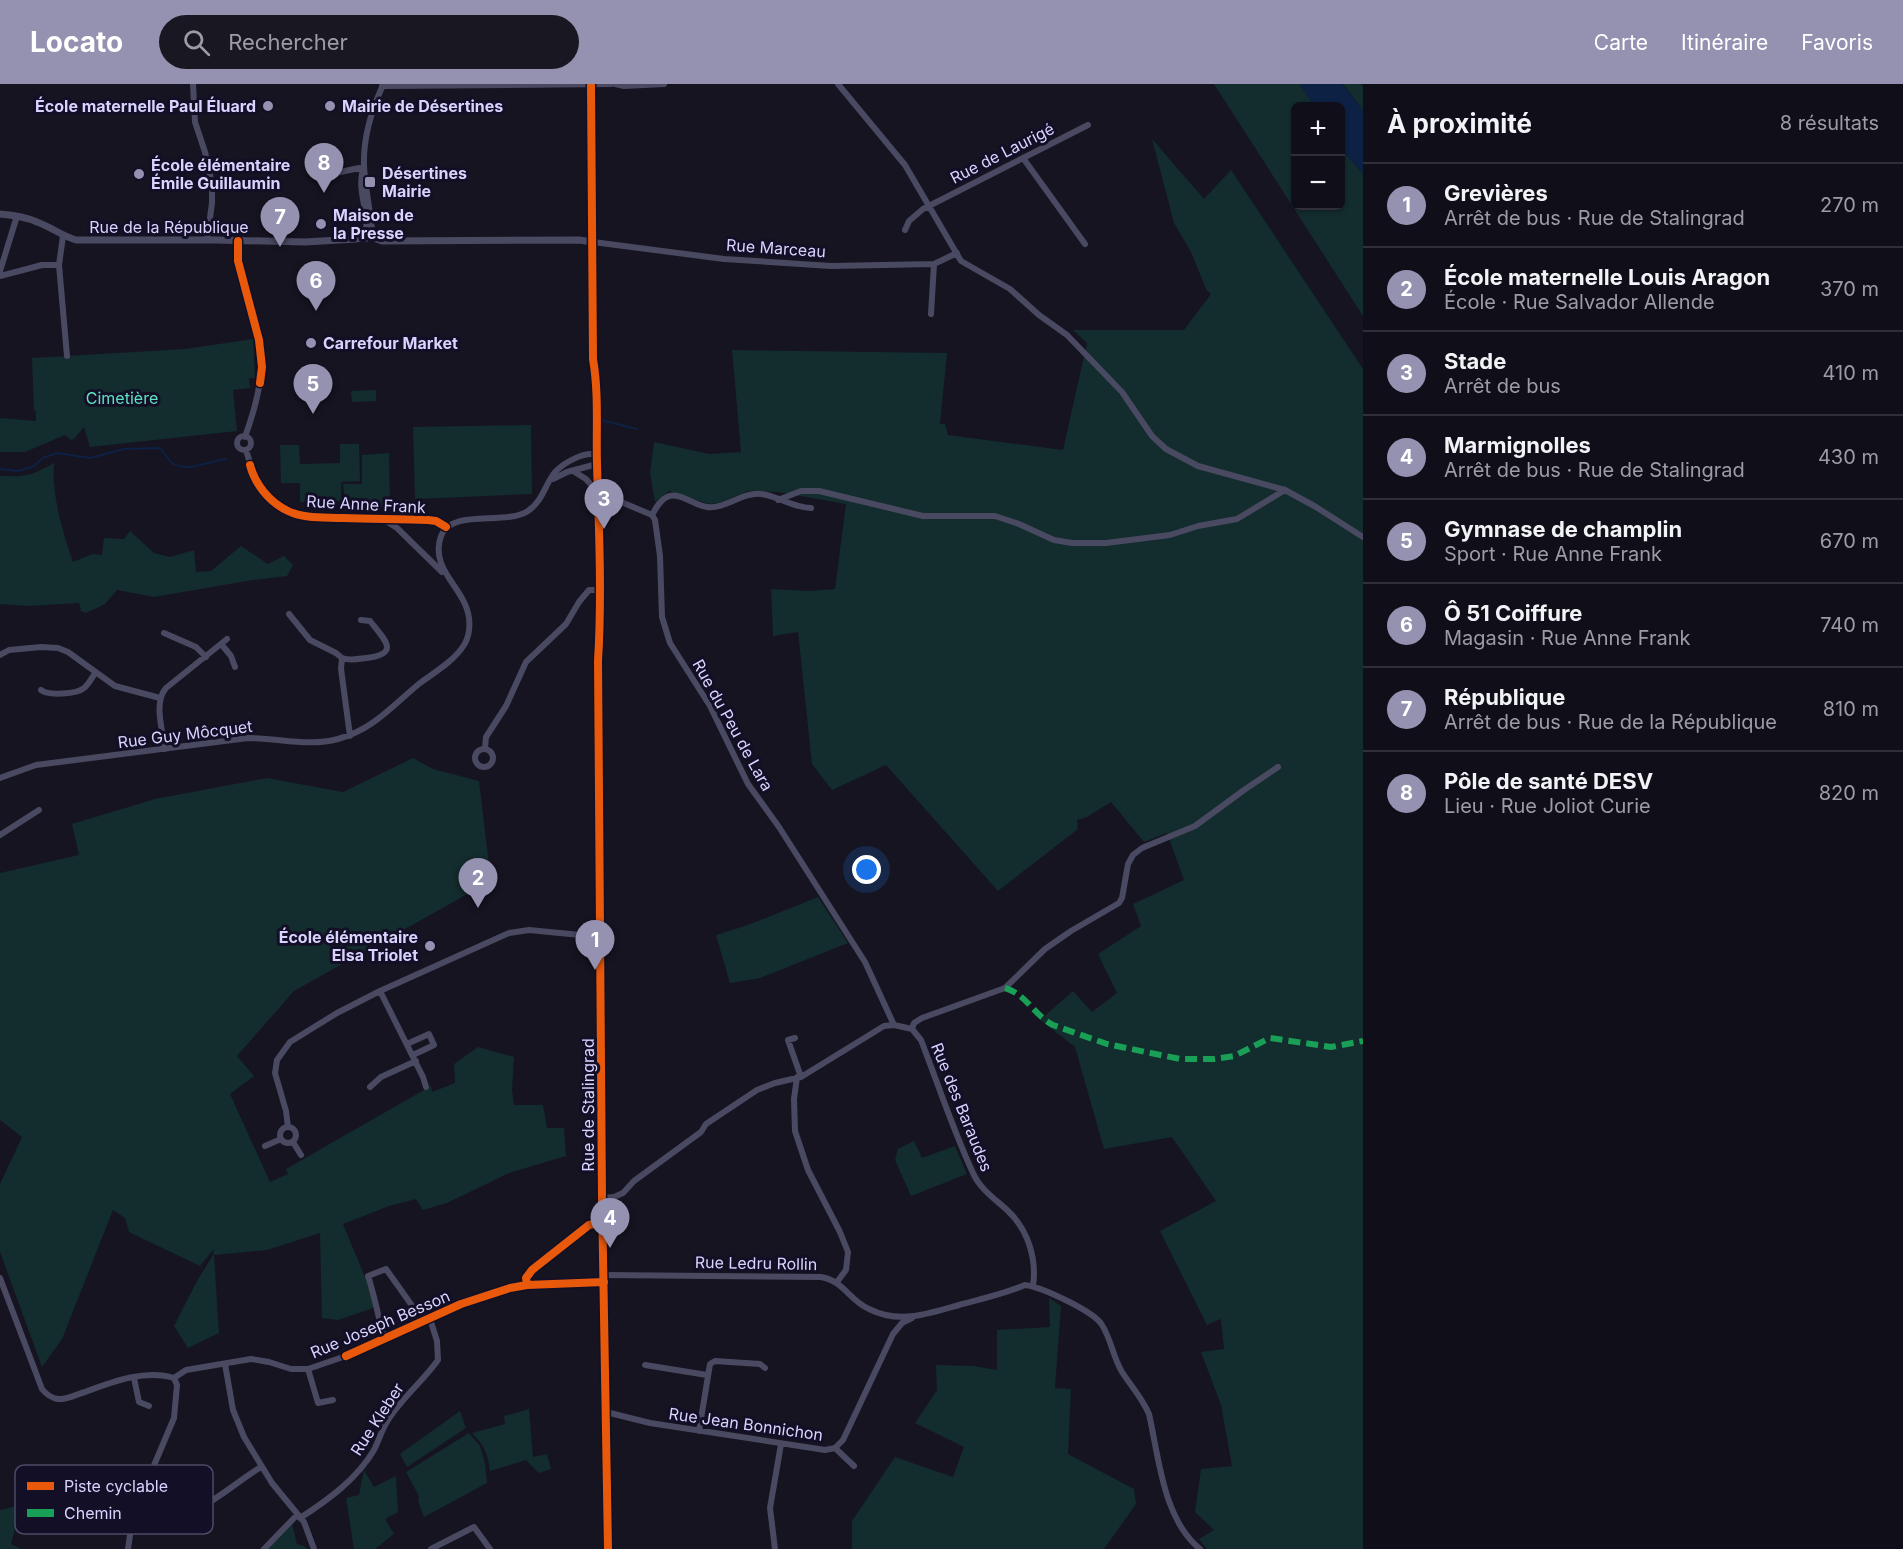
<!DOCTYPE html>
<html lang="fr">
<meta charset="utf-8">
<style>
body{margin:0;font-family:Inter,sans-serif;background:#191822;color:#f1f3f6}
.controls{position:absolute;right:18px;top:18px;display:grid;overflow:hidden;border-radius:9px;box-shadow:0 2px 4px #0004}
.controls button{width:54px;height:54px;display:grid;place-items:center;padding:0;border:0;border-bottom:2px solid #302f38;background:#100f19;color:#f1f3f6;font:30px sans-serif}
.you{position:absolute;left:867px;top:786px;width:21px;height:21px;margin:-15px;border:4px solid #fff;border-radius:50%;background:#1a73e8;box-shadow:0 0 0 9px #1a73e833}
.badge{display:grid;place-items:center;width:39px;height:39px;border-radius:50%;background:#9591b1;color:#fff;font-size:20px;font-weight:700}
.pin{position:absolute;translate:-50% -50px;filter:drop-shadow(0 2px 3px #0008)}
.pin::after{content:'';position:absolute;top:32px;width:21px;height:18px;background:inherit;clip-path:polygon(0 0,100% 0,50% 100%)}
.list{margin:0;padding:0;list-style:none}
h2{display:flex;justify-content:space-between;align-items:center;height:78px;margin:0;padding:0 24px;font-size:26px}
h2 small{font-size:20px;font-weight:400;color:#9c9ca2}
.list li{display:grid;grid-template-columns:39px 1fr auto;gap:18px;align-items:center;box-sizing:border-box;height:84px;padding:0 24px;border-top:2px solid #302f38}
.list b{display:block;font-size:22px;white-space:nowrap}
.list p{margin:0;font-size:20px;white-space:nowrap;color:#9c9ca2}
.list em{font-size:20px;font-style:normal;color:#9c9ca2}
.icon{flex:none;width:33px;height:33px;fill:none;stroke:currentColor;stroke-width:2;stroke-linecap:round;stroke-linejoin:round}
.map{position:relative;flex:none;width:1363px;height:1465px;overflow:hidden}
header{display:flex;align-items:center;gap:36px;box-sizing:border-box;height:84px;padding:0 30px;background:#9591b1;color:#fff}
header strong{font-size:28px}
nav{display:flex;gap:33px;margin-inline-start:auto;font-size:21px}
.search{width:420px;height:54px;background:#191822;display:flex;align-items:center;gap:15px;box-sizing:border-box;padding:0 21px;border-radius:33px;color:#9c9ca2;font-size:22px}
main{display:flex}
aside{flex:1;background:#100f19}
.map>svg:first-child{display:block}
.green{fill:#132c2d}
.water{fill:#0d2144}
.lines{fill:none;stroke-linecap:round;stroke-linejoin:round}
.stream{stroke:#0d2144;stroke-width:2}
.minor{stroke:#4a4962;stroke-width:6}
.tertiary{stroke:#4a4962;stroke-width:7}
.primary{stroke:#5e5373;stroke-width:9}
.quiet{stroke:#1a9f57;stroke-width:6;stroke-dasharray:12 6;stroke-linecap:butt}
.cycleway-casing{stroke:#130f26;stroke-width:11}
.cycleway{stroke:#e8590c;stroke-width:8}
.poi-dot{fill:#9591b1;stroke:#130f26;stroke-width:2}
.labels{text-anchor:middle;stroke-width:6;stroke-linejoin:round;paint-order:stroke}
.poi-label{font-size:16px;font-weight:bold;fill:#d9d4ff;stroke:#130f26;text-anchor:start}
.street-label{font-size:16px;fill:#d9d4ff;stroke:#130f26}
.park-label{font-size:16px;fill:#5fe0c0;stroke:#130f26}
.key{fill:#130f26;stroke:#4e4a67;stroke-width:1.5}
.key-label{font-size:16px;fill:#d9d4ff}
</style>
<header>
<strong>Locato</strong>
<div class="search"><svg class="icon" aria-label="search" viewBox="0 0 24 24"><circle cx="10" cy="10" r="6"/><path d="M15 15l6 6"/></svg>Rechercher</div>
<nav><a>Carte</a><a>Itinéraire</a><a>Favoris</a></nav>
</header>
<main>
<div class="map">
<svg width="1363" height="1465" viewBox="0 0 1363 1465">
<rect width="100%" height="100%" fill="#161421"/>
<!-- green -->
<path class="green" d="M 1214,0 L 1300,0 L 1314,22 L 1296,22 L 1296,122 L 1340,122 L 1341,65 L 1363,90 L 1363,232 Z
M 1343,0 L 1360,0 L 1363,2 L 1363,26 Z
M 1152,55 L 1204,115 L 1231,86 L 1363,285 L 1363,1465 L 1207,1465 L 1199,1455 L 1214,1446 L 1195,1428 L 1201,1385 L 1232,1382 L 1221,1321 L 1201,1268 L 1224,1265 L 1221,1235 L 1207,1241 L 1160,1147 L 1216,1117 L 1172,1053 L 1104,1065 L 1075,963 L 1040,936 L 1073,907 L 1092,928 L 1117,909 L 1098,870 L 1141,842 L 1133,820 L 1184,796 L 1167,749 L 1144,758 L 1111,718 L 1087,733 L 1077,736 L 1078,745 L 998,807 L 886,681 L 832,706 L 812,680 L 798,548 L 773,552 L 771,505 L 809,507 L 835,505 L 846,420 L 778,408 L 748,407 L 719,419 L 709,420 L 669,407 L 655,418 L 650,389 L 654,358 L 709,370 L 741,368 L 732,266 L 947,269 L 940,340 L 945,340 L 948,351 L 1063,366 L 1087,259 L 1073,246 L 1184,246 L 1211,210 L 1206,205 L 1191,168 L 1174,139 Z
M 253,255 L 255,294 L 249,294 L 250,304 L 233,306 L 237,347 L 90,363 L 84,343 L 74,355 L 71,356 L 65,351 L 25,368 L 0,368 L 0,334 L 36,337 L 36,328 L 34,325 L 32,274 L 185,265 Z
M 376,306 L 376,317 L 352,318 L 351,307 Z
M 531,341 L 532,410 L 415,415 L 413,343 Z
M 340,360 L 359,360 L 360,397 L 341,398 L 341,417 L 300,418 L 300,399 L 281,399 L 280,361 L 299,361 L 300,380 L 340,379 Z
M 389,369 L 390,423 L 346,423 L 343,400 L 362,400 L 362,371 Z
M 54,379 C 51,408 63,450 73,478 L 92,470 L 102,471 L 104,454 L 124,455 L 130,447 L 154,469 L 170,473 L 194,466 L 196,488 L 211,487 L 241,462 L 268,480 L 284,472 L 293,481 L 287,492 L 253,496 L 154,513 L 117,506 L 105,520 L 86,529 L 81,527 L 79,519 L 28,522 L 0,520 L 0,392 C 27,393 30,392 54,379 Z
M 413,674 L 433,685 L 479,697 L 491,797 L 294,907 L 237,972 L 254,992 L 230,1010 L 270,1098 L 288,1090 L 286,1085 L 431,1002 L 432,1008 L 455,999 L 454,980 L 478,963 L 514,973 L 512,1006 L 514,1021 L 543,1021 L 547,1044 L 564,1044 L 566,1072 L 509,1089 L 447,1119 L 423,1126 L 416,1115 L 389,1122 L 343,1140 L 374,1215 L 373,1224 L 338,1236 L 322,1234 L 320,1149 L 267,1166 L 214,1171 L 219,1249 L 188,1264 L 174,1242 L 197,1197 L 213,1171 L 214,1165 L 200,1182 L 129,1148 L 125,1134 L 113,1126 L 62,1255 L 42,1283 L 0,1168 L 0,1100 L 22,1053 L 0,1036 L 0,789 L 79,771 L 72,740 L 155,715 L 267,694 L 343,708 Z
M 818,813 L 848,859 L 760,894 L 730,899 L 716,851 L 748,841 Z
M 914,1057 L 922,1074 L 955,1062 L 967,1090 L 911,1112 L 895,1076 L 898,1065 Z
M 1049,1214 L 1061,1222 L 1055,1304 L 1071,1305 L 1068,1370 L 1134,1405 L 1136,1420 L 1104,1465 L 852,1465 L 852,1437 L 895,1373 L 953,1393 L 964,1363 L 915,1339 L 937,1306 L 936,1281 L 973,1282 L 997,1286 L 997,1246 L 1050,1243 Z
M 529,1325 L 533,1373 L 547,1370 L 551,1385 L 539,1389 L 526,1376 L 490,1387 C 488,1370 484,1361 472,1349 L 505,1340 L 504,1332 Z
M 460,1327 L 466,1344 L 407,1383 L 400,1370 Z
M 469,1349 L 480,1362 L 485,1379 L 487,1399 L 424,1433 L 418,1417 L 419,1412 L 406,1388 Z
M 364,1386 L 374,1403 L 396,1392 L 398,1428 L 385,1435 L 394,1450 L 375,1465 L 354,1465 L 346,1414 L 359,1411 Z
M 21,1421 L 11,1460 L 21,1465 L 0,1465 L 0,1426 Z
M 292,1440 L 297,1460 L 304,1462 L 307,1465 L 266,1465 Z"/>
<!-- water -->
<path class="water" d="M 1300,0 L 1342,0 L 1363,26 L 1363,90 L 1341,65 L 1340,22 L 1314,22 Z"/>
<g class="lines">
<!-- stream -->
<path class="stream" d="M 601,336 L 637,345
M 0,385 L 19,387 L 34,382 L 43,374 L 57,369 L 90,374 L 124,365 L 159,364 C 165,368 167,375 172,379 C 188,389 209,377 226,375"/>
<!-- minor -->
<path class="minor" d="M 193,0 L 195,38 L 205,68 L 212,100 L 212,119 L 207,156
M 615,0 L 624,2 L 664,0
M 838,0 L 905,81 L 961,177 L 1010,205 L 1039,231 L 1067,251 L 1122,308 L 1152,352 L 1166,365 L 1198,382 L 1285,406 L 1316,423 L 1363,453
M 382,2 L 611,0
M 1023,74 L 1085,160
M 364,83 C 355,106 371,129 365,151
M 326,91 L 364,83
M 905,146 L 909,137 L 923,125 L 1088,41
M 63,152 L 59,181 L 67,272
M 356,155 L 366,155 L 371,151 L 372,146 C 370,125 365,103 364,82 C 363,55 372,25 383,1
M 238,157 C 237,194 253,221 260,257 C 265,290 256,322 245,353
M 593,158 L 724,175 L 831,182 L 934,180 L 957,169
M 0,187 L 17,132
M 0,192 L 42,181 L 59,181
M 931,230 L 934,180
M237 359a7 7 0 1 1 14 0a7 7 0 1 1-14 0Z
M 246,366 L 255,395 L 264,408 L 274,418 L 288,427 L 299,431 L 322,433 L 428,436 L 436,437 L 446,443
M 573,387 L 586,395 L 592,402
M 553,395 L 567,388 L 597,380
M 592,412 L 614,415 L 652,431 C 656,424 660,416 667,413 C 679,407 695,422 707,423 C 726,425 742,408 761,410 C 778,412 791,423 811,424
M 778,416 L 801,407 L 819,407 L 923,432 L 995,432 L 1019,440 L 1054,456 L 1072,459 L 1106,459 L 1170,451 L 1198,442 L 1237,435 L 1285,406
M 652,431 L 655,436 L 660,472 L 662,533 L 670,559 L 710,622 L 748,700 L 779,743 L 865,878 L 894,941
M 383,435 L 397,444 L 442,488
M 289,530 L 310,556 L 336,569 L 342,574
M 164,549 L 196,563 L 206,573
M 222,561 L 231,572 L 235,583
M 0,571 L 9,566 L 41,563 L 58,564 L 68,568 L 115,602 L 160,614
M 41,606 C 48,612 77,610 84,604 C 89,600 92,593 96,588
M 350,652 L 341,585 L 342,574 C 350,577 358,575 366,574 C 401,570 385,556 370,537 L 361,536
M 485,664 L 486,653 L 506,622 L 526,578 L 566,540 L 579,518 L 589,506 L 599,506
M475 674a9 9 0 1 1 18 0a9 9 0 1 1-18 0Z
M 165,665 C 163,647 153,619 166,604 L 227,555
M 0,694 L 36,681 L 248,654 C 279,654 308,663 338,655 C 373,646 393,621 420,599 C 435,588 454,577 464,561 C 469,553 470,543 469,534 C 465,503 429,486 441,452 C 451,424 505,442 528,427 C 544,416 546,397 556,387 C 565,378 585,367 597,371
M 0,751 L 39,726
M 380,907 L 423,993 L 426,1003
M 912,945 L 921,956 C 938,1000 953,1046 973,1089 C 980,1105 995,1115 1007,1126 C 1028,1145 1037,1175 1033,1202
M 795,954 L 788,956 L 801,993
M 407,960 L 429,950 L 434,961 L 413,971
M 797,993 L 794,1015 L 795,1047 L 808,1086 L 840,1148 L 848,1168 L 846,1186 L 837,1198
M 370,1003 L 381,993 L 416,977
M280 1051a8 8 0 1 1 16 0a8 8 0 1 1-16 0Z
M 288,1043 L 286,1027 L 275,989 L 277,976 L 290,958 L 337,929 L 380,907 L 509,849 L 529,846 L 601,853
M 293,1058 L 301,1071
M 265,1062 L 281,1055
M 602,1114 L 614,1113 L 623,1109 L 634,1097 L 701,1048 L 706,1040 L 757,1006 L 775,999 L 801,993 L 884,942 L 894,941 L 912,945 L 914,939 L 922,934 L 1005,904 L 1045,865 L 1071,847 L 1119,819 L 1122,814 L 1128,780 L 1133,771 L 1142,764 L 1195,742 L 1244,706 L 1278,683
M 604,1191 L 821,1193 C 844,1197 849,1216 869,1225 C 883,1232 900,1234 914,1232 C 929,1230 945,1225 959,1221 C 981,1215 1004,1210 1025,1201 C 1041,1203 1094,1227 1102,1241 C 1111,1255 1113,1273 1122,1288 C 1131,1302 1142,1314 1149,1330 C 1159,1374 1163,1435 1200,1465
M 0,1194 L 42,1305 C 46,1310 51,1314 58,1315 C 67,1316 77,1310 85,1308 C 112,1298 145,1285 174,1294
M 527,1201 L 526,1194 L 532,1186 L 589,1141 L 603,1138
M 385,1255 C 378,1234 375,1213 368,1192 L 386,1185 L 413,1223 L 421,1226 L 425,1237
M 225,1280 L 233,1326 L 244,1353 L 272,1399 L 304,1438 L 314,1465
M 645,1281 L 707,1291
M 308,1285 L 318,1319 L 333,1316
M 134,1294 L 139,1318 L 149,1322
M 606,1328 L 650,1339 L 825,1366 L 835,1364 L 843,1356 L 893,1250 L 902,1239 L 912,1234
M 699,1347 L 710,1280 L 715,1277 L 760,1280 L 765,1284
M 835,1364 L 854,1382
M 173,1434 C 206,1427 233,1400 261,1383
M 300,1434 C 328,1416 357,1395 374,1366 C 379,1356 382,1345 388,1336 C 402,1314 423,1297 438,1276 L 437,1257 L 430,1235
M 128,1465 L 133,1431 L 174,1334 L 177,1301 L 174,1294 L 186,1286 L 251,1275 L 269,1278 L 291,1285 L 308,1285 L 346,1272 L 461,1220 L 510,1204 L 527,1201 L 604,1198
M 264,1465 L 297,1431
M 431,1465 L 474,1443 L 490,1465
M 775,1465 L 770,1424 L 781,1360"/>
<!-- tertiary -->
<path class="tertiary" d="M 0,130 C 12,131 26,133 37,138 C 51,143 62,152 76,156 L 216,156 L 305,158 L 356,155 L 365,151 L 382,157 L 579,156 L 593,158"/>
<!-- primary -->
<path class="primary" d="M 591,0 L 593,275 C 599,310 596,345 597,380 C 599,446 602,512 598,577 L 602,1114 L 608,1465"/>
<!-- quiet -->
<path class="quiet" d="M 1005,904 C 1026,910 1034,931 1053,941 L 1107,960 L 1180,975 L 1214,975 L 1234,972 L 1270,954 L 1331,963 L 1363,957"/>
<defs>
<path id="cycleway" d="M 591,0 L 593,275 C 599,310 596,345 597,380 C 599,446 602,512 598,577 L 602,1114 L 608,1465
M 238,157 L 238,177 L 259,256 L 262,283 L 260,299
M 250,381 C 255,400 269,418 288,427 C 304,435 325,433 343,434 C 372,435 400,435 428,436 L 436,437 L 446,443
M 527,1201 L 526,1194 L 532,1186 L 589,1141 L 603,1138
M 346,1272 L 461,1220 L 510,1204 L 527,1201 L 604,1198"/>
</defs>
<!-- cycleway casing -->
<use href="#cycleway" class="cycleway-casing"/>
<!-- cycleway -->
<use href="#cycleway" class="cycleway"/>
</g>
<!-- markers -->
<g class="poi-dot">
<circle cx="268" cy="22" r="6"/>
<circle cx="330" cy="22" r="6"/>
<circle cx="139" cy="90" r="6"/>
<rect x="364" y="92" width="12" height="12" rx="3"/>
<circle cx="321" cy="140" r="6"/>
<circle cx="311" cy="259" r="6"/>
<circle cx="430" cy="862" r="6"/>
</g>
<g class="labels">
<!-- poi labels -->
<g class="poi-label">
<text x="256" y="28" text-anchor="end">École maternelle Paul Éluard</text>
<text x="342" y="28">Mairie de Désertines</text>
<text x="151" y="87">École élémentaire<tspan x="151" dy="18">Émile Guillaumin</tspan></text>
<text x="382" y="95">Désertines<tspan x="382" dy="18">Mairie</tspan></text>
<text x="333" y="137">Maison de<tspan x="333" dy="18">la Presse</tspan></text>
<text x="323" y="265">Carrefour Market</text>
<text x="418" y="859" text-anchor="end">École élémentaire<tspan x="418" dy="18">Elsa Triolet</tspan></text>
</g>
<!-- street labels -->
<g class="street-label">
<text transform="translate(1002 69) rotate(-27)" y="6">Rue de Laurigé</text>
<text x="169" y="149">Rue de la République</text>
<text transform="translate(776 164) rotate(4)" y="6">Rue Marceau</text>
<text transform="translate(366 420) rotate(3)" y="6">Rue Anne Frank</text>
<text transform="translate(733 641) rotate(61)" y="6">Rue du Peu de Lara</text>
<text transform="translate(185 650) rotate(-7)" y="6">Rue Guy Môcquet</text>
<text transform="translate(588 1021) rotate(-90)" y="6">Rue de Stalingrad</text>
<text transform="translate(962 1023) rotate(68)" y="6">Rue des Baraudes</text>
<text transform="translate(756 1179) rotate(1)" y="6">Rue Ledru Rollin</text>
<text transform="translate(380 1240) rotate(-23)" y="6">Rue Joseph Besson</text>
<text transform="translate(377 1335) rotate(-57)" y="6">Rue Kleber</text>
<text transform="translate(746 1340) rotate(8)" y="6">Rue Jean Bonnichon</text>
</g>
<!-- park labels -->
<g class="park-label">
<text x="122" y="320">Cimetière</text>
</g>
</g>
<!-- legend -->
<rect x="15" y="1381" width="198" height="69" rx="9" class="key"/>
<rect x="27" y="1398" width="27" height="8" fill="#e8590c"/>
<rect x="27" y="1425" width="27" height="8" fill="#1a9f57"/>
<g class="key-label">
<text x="64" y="1408">Piste cyclable</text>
<text x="64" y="1435">Chemin</text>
</g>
</svg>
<div class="controls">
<button>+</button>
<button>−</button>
</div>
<div class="you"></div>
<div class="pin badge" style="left:595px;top:886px">1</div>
<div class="pin badge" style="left:478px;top:824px">2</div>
<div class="pin badge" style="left:604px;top:445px">3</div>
<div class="pin badge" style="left:610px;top:1164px">4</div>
<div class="pin badge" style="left:313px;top:330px">5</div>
<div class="pin badge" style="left:316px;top:227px">6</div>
<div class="pin badge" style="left:280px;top:163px">7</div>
<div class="pin badge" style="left:324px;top:109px">8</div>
</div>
<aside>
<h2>À proximité<small>8 résultats</small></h2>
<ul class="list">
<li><span class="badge">1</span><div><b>Grevières</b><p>Arrêt de bus · Rue de Stalingrad</p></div><em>270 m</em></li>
<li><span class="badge">2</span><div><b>École maternelle Louis Aragon</b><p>École · Rue Salvador Allende</p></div><em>370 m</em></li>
<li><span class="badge">3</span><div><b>Stade</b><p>Arrêt de bus</p></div><em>410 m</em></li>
<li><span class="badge">4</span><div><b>Marmignolles</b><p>Arrêt de bus · Rue de Stalingrad</p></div><em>430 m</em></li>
<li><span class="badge">5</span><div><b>Gymnase de champlin</b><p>Sport · Rue Anne Frank</p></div><em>670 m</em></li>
<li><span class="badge">6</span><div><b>Ô 51 Coiffure</b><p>Magasin · Rue Anne Frank</p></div><em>740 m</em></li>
<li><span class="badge">7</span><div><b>République</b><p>Arrêt de bus · Rue de la République</p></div><em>810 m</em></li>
<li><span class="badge">8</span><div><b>Pôle de santé DESV</b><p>Lieu · Rue Joliot Curie</p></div><em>820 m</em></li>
</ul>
</aside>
</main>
